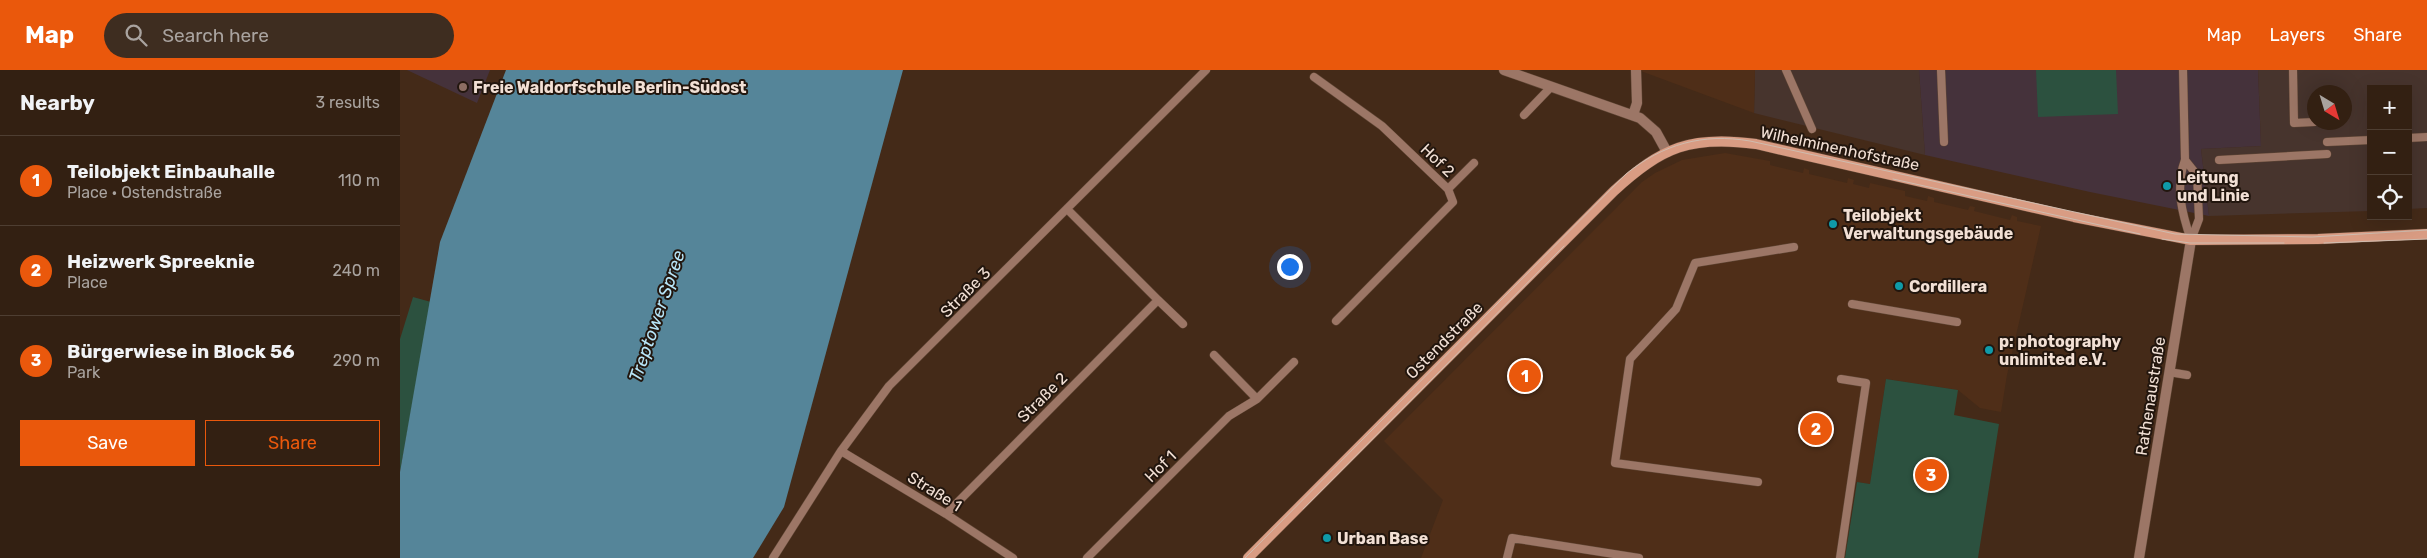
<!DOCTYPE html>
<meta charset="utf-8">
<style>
body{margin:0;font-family:Rubik,sans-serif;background:#3e2d20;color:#f1f3f6}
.controls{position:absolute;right:15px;top:15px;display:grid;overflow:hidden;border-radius:0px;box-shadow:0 5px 20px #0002}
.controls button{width:45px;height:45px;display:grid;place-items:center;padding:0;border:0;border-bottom:1px solid #4e3e32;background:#332012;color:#f1f3f6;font:25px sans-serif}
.compass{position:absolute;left:1907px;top:15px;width:45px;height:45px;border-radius:50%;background:#332012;box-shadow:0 5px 20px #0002;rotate:142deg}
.you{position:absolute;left:889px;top:196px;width:18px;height:18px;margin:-12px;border:4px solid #fff;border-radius:50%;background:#1a73e8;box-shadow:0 0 0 8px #1a73e833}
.badge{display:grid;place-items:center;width:32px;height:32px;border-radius:50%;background:#ea580c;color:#fff;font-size:16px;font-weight:700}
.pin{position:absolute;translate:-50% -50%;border:2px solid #fff;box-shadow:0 1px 5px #0006}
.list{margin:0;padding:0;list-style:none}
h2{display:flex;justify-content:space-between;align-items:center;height:65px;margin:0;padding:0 20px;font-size:21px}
h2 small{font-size:16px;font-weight:400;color:#a9a39f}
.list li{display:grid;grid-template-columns:32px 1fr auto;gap:15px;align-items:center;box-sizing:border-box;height:90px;padding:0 20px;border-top:1px solid #4e3e32}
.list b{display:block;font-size:19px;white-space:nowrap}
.list p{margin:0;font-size:16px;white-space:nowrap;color:#a9a39f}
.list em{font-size:16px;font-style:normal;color:#a9a39f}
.actions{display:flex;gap:10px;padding:15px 20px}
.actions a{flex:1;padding:11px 0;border:1px solid #ea580c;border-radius:0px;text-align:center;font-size:18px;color:#ea580c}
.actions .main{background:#ea580c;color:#fff}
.icon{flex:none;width:28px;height:28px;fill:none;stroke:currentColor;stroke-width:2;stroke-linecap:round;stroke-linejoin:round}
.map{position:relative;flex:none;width:2027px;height:488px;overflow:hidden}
header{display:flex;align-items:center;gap:30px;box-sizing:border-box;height:70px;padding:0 25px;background:#ea580c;color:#fff}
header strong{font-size:24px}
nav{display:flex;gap:28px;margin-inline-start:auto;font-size:18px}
.search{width:350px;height:45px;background:#3e2d20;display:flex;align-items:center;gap:12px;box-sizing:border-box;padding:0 18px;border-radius:28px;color:#a9a39f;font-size:19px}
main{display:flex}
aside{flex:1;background:#332012}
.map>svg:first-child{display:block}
.commercial{fill:#47342d;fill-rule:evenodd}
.built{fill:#4f2e18}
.education{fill:#45323b}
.green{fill:#2c513f}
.water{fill:#558599}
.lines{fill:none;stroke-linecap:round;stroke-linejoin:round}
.lane-casing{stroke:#604736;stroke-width:9}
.street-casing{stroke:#604736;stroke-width:11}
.secondary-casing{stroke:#604736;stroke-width:11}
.lane{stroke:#9c7666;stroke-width:8}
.street{stroke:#9c7666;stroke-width:10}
.secondary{stroke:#d99c83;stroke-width:10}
.tram{stroke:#cfbcaf;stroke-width:1}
.education-dot{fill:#8d6e63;stroke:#22160e;stroke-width:2}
.culture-dot{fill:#0f9aa8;stroke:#22160e;stroke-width:2}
.labels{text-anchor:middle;stroke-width:4;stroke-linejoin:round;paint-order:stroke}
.poi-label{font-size:16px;font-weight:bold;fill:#f2e0d5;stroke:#22160e;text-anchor:start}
.street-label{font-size:16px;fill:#f2e0d5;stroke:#22160e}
.water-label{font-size:18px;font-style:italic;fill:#b8e6f9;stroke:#22160e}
</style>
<header>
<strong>Map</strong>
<div class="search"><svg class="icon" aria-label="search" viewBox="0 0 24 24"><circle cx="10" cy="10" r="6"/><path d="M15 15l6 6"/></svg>Search here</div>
<nav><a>Map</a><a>Layers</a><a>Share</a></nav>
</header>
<main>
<aside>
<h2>Nearby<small>3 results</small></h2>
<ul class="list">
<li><span class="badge">1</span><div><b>Teilobjekt Einbauhalle</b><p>Place · Ostendstraße</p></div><em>110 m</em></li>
<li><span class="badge">2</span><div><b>Heizwerk Spreeknie</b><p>Place</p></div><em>240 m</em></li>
<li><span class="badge">3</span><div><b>Bürgerwiese in Block 56</b><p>Park</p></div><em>290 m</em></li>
</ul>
<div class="actions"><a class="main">Save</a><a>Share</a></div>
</aside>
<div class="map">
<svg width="2027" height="488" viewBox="0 0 2027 488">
<rect width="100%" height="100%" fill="#442a18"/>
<!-- commercial -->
<path class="commercial" d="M 1355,0 L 1519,0 L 1525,85 L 1354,43 Z
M 1858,0 L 2027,0 L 2027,138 L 2008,139 L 2008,19 L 1971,19 L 1971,141 L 1809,146 L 1801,79 L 1861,76 ZM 1914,22 L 1944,22 L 1944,52 L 1914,52 Z"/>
<!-- built -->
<path class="built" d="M 1238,0 L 1355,0 L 1354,43 Z
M 1325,83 L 1370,91 L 1370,95 L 1403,103 L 1404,98 L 1409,100 L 1409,104 L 1447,113 L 1448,108 L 1454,110 L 1453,114 L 1469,118 L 1470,113 L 1505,121 L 1505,126 L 1527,131 L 1528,126 L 1534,128 L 1534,132 L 1568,140 L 1570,136 L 1575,137 L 1574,141 L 1610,150 L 1612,145 L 1617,147 L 1617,151 L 1641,156 L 1607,305 L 1601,342 L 1580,338 L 1558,320 L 1486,309 L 1470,414 L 1456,412 L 1445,488 L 1021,488 L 1043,430 L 984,371 L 1242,112 L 1255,103 L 1282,90 Z"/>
<!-- education -->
<path class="education" d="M 7,0 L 90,0 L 77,33 Z
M 1519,0 L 1858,0 L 1861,76 L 1801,79 L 1809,146 L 1690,122 L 1525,85 Z"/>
<!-- green -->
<path class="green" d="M 1636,0 L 1716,0 L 1718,44 L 1638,47 Z
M 13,227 L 31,232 L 0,402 L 0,269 Z
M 1486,309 L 1558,320 L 1554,345 L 1599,354 L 1578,488 L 1445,488 L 1457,412 L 1470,414 Z"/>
<!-- water -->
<path class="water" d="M 106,0 L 503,0 L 384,437 L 353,488 L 0,488 L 0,402 L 40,172 Z"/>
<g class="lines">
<defs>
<path id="lane" d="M 1386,0 L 1412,59
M 1541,0 L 1544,72
M 1783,0 L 1785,90 C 1775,117 1782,144 1791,170
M 1893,0 L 1894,53 L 1914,52
M 914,7 L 982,56 L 1048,119 L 1053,132 L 936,251
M 1124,45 L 1151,17
M 2008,68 L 2027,67
M 1927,72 L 1971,70
M 1785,90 L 1797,105 L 1799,149 L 1791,170
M 1819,90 L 1927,84
M 1048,119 L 1074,93
M 758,230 L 783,254
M 1452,234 L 1557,252
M 814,285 L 857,329
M 1769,302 L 1787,305
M 441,381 L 546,444 L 613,488
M 1358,412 L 1215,393 L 1230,289 L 1276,239 L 1295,193 L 1394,177
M 546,444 L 758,230 L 667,139
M 373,488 L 441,381 L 489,316 L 806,0
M 687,488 L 829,346 L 857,329 L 894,292
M 1107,488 L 1112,468 L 1239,488
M 1440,488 L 1466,313 L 1441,309"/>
<path id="street" d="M 1104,0 L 1240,48 L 1256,62 L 1267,82
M 1233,45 L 1237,33 L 1236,0
M 1739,488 L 1791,170"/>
<path id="secondary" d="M 848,488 L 1214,121 C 1262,77 1291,65 1356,74 L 1674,147 L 1791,170 L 1918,169 L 2027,164"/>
</defs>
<!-- lane casing -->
<use href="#lane" class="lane-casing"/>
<!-- street casing -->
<use href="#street" class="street-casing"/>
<!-- secondary casing -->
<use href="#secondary" class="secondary-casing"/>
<!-- lane -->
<use href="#lane" class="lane"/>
<!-- street -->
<use href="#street" class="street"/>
<!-- secondary -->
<use href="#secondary" class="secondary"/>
<!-- tram -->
<path class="tram" d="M 1493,109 L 1740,164
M 1762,169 L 1790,173 L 1884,173
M 1924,173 L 2027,169
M 903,439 L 1164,176
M 845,488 L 1226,104 C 1263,74 1303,63 1350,71 L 1775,164 L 1912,167 L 2027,160"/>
</g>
<!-- markers -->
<circle class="education-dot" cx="63" cy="17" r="5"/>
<g class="culture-dot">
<circle cx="1767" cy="116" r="5"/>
<circle cx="1433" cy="154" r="5"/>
<circle cx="1499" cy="216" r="5"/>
<circle cx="1589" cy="280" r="5"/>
<circle cx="927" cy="468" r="5"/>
</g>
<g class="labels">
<!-- poi labels -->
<g class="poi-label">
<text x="73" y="23">Freie Waldorfschule Berlin-Südost</text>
<text x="1777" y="113">Leitung<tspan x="1777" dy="18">und Linie</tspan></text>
<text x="1443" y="151">Teilobjekt<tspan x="1443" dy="18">Verwaltungsgebäude</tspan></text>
<text x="1509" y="222">Cordillera</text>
<text x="1599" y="277">p: photography<tspan x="1599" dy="18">unlimited e.V.</tspan></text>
<text x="937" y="474">Urban Base</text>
</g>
<!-- street labels -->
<g class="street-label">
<text transform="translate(1440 78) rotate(12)" y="6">Wilhelminenhofstraße</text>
<text transform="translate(1038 90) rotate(44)" y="6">Hof 2</text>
<text transform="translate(565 222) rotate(-45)" y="6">Straße 3</text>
<text transform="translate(1044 270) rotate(-45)" y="6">Ostendstraße</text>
<text transform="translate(1750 326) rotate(-81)" y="6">Rathenaustraße</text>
<text transform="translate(642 327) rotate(-45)" y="6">Straße 2</text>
<text transform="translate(760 396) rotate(-45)" y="6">Hof 1</text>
<text transform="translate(535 421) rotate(32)" y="6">Straße 1</text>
</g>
<!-- water labels -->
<g class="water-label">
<text transform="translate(257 246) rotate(-71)" y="6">Treptower Spree</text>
</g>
</g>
</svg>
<div class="controls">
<button>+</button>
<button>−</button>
<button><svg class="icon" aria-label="locate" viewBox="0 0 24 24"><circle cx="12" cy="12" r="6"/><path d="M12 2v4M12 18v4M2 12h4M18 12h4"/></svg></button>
</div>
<svg class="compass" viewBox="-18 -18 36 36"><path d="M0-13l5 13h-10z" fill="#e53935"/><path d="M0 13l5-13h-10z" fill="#a9a39f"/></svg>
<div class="you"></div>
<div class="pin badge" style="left:1125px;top:306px">1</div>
<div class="pin badge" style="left:1416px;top:359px">2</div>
<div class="pin badge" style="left:1531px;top:405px">3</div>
</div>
</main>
